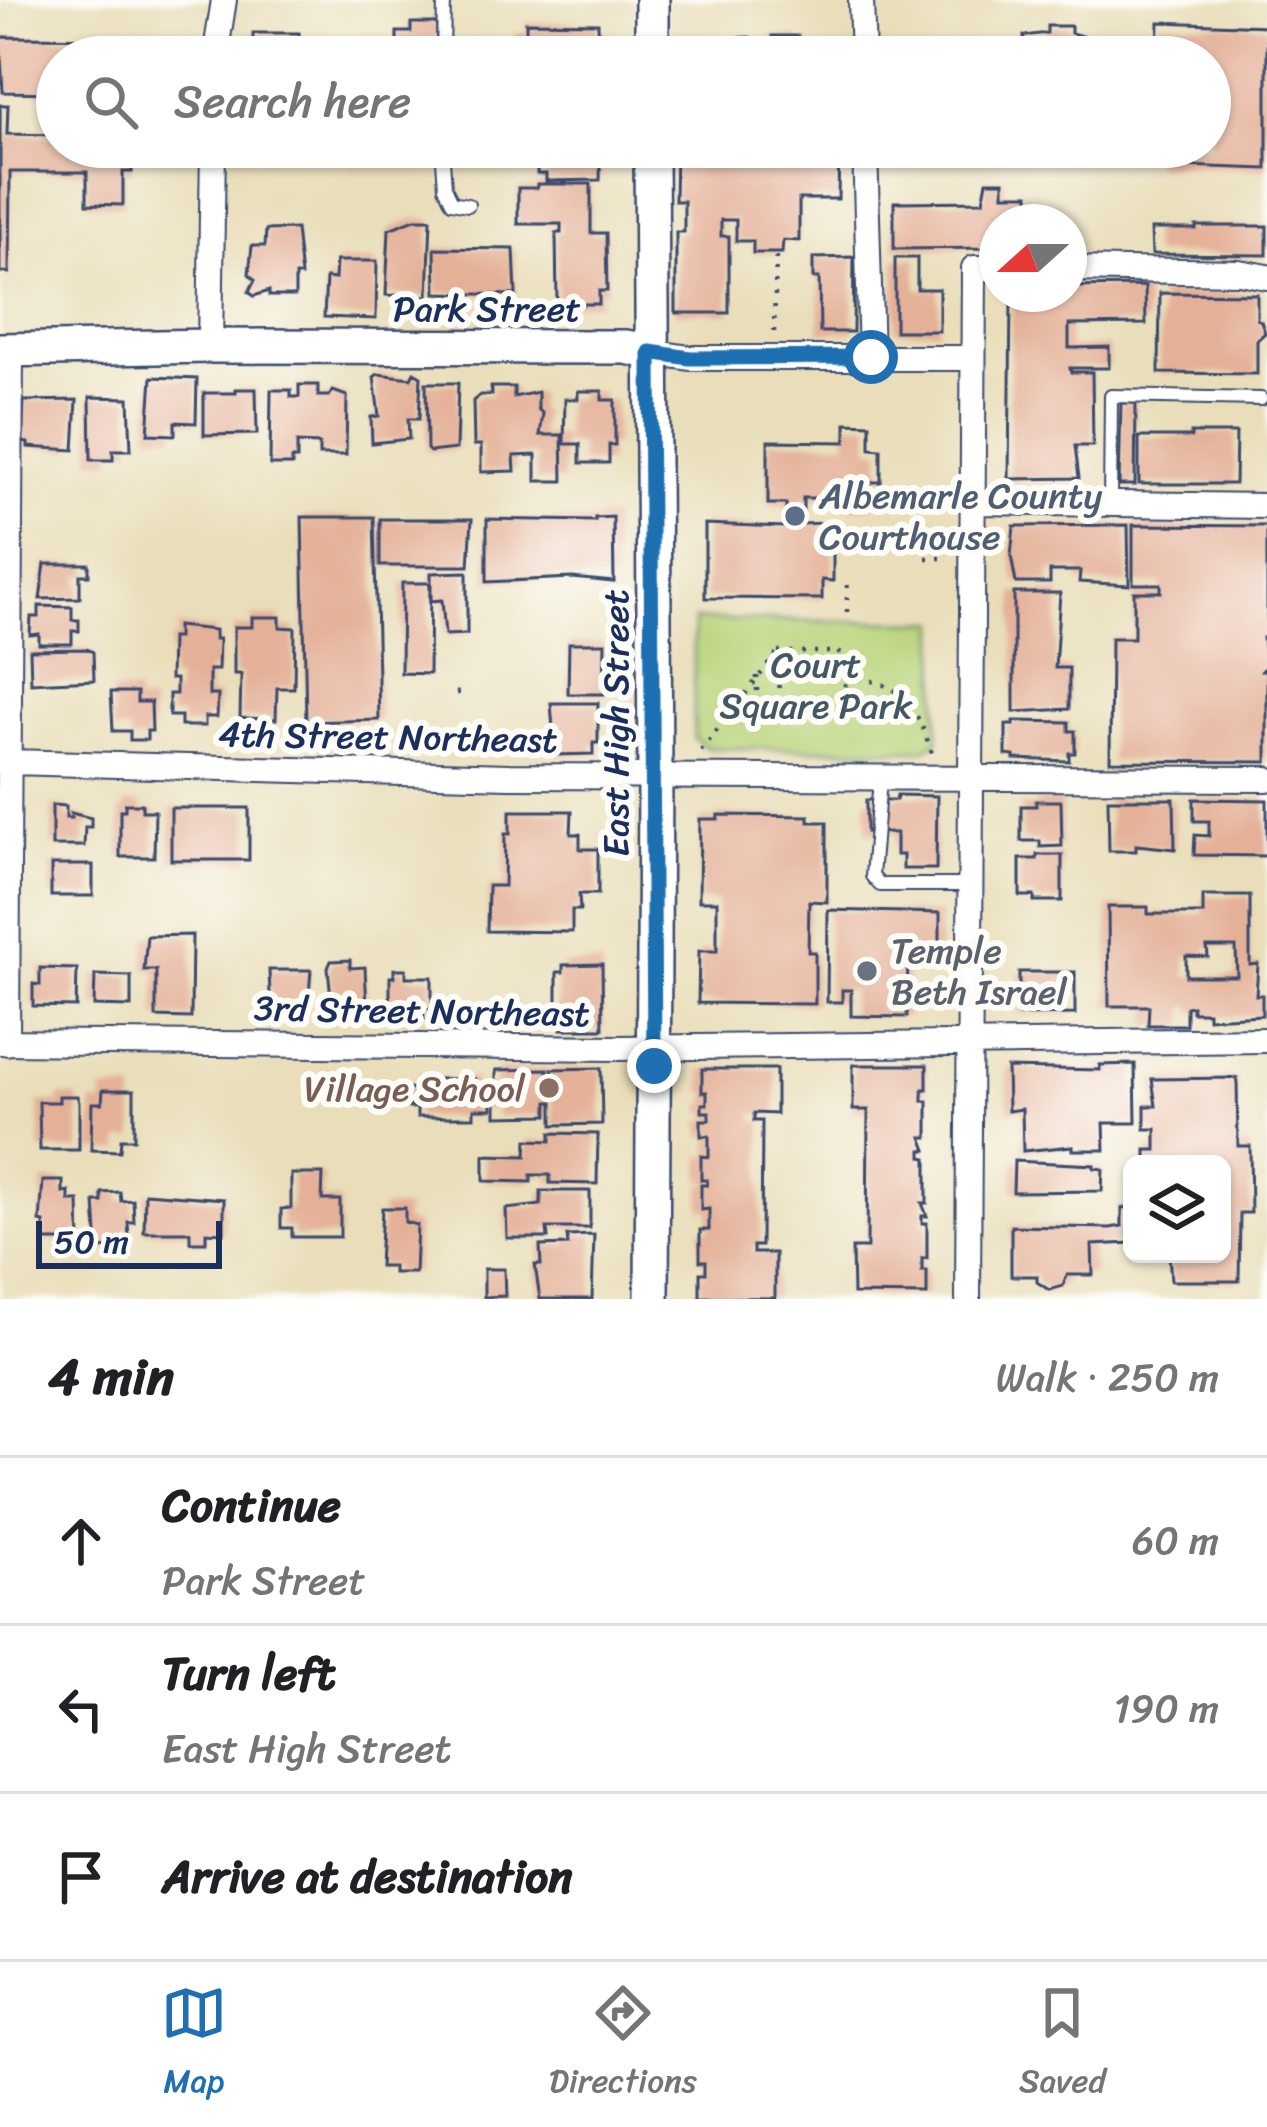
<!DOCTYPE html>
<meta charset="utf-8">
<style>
body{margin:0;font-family:Sriracha,sans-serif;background:#f2f2f2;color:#202124}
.controls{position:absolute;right:36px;bottom:36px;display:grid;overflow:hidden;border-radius:18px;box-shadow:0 3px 9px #0004}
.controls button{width:108px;height:108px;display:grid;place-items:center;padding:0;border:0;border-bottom:3px solid #e0e0e0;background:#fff;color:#202124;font:60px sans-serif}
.compass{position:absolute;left:979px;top:204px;width:108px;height:108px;border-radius:50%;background:#fff;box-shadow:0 3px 9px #0004;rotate:249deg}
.scale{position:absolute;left:36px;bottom:30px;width:186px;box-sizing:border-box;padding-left:12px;border:6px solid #1b2f5e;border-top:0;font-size:33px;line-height:42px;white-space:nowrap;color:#1b2f5e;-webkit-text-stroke:9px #fdfcf7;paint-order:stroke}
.stop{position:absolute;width:36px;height:36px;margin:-27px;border:9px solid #1f6fb2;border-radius:50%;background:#fff}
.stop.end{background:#1f6fb2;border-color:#fff;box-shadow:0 3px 12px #0008}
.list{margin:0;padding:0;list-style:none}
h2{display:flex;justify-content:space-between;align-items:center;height:156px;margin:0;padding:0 48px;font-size:51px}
h2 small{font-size:39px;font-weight:400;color:#757577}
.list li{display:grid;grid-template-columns:78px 1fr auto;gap:36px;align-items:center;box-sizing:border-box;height:168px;padding:0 48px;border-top:3px solid #e0e0e0}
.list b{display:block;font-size:45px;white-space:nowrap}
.list p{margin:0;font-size:39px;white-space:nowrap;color:#757577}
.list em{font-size:39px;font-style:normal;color:#757577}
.icon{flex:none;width:66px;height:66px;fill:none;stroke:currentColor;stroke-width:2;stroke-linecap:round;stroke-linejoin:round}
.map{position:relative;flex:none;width:1267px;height:1299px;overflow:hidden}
.search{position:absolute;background:#fff;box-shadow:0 3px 9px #0004;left:36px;right:36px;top:36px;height:132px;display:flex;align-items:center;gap:30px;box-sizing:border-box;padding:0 42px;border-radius:66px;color:#757577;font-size:45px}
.sheet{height:660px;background:#fff}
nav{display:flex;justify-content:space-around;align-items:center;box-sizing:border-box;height:168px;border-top:3px solid #e0e0e0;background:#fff;font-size:33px;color:#757577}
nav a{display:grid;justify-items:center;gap:6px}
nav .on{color:#1f6fb2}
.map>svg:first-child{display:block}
.green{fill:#b9d47a;stroke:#6a826c;stroke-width:3}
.building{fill:#e4b097;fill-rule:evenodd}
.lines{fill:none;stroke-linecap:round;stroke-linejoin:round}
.lane-casing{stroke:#3a496c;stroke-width:16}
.street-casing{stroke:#3a496c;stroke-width:28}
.secondary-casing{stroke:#3a496c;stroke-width:38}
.path{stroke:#3a496c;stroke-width:4.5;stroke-dasharray:3 9;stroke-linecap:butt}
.lane{stroke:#fff;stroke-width:12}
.street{stroke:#fff;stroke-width:24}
.secondary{stroke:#fff;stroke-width:33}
.route{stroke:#1f6fb2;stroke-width:15}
.service-dot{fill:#5c6f8a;stroke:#fdfcf7;stroke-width:4.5}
.worship-dot{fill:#6b7280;stroke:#fdfcf7;stroke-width:4.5}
.education-dot{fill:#8d6e63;stroke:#fdfcf7;stroke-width:4.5}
.labels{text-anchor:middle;stroke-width:12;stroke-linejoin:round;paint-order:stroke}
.street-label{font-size:36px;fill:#1b2f5e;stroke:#fdfcf7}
.service-label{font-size:36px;fill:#4e5e75;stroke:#fdfcf7;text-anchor:start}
.park-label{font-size:36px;fill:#425865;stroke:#fdfcf7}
.worship-label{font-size:36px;fill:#5b616d;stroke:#fdfcf7;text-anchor:start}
.education-label{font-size:36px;fill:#785e54;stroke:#fdfcf7;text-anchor:end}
</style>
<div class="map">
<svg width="1267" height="1299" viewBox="0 0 1267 1299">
<rect width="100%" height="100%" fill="#fdfcf7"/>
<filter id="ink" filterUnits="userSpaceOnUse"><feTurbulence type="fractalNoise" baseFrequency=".00833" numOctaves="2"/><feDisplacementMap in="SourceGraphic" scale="24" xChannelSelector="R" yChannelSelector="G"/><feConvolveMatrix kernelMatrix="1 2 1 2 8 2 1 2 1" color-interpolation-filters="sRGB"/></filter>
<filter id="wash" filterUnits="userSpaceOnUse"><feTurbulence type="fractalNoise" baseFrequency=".004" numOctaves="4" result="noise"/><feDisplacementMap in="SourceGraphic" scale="48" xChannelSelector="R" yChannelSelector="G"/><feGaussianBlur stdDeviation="2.7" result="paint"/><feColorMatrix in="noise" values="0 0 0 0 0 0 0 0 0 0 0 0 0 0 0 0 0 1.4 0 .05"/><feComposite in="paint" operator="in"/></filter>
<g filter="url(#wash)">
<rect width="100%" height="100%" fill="#e9deb9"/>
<!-- green -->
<path class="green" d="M 694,620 L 937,622 L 938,741 L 923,750 L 707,748 L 694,738 Z"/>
<g id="blocks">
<!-- building -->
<path class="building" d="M 526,22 L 598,23 L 599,57 L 514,57 L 514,33 L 526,33 Z
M 1159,22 L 1267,26 L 1267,169 L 1154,165 L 1155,147 L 1210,147 L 1210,57 L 1158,57 Z
M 411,23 L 437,23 L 436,57 L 397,57 L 397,32 L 411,32 Z
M 1047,26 L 1071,26 L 1071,33 L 1089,38 L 1089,54 L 1024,57 L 1024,36 L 1047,33 Z
M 253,33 L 299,33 L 299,57 L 253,57 Z
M 772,36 L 798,36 L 798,57 L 705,57 L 705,39 L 749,37 L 749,41 L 766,41 L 766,50 L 772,50 Z
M 0,37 L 152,38 L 152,57 L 57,57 L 57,93 L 3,92 Z
M 0,105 L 8,105 L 7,134 L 57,135 L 57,147 L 132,147 L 132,172 L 123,172 L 123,205 L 87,204 L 87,172 L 10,172 L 9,273 L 0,272 Z
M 530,147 L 601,147 L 600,180 L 546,181 L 546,174 L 537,174 L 537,155 L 530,155 Z
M 676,147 L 839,147 L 838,199 L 799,199 L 799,241 L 783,240 L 782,253 L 753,253 L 753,241 L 736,241 L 736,220 L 721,220 L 721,236 L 729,236 L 729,313 L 676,313 L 676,232 L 684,232 L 684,201 L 675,201 Z
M 987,181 L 1004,181 L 1004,194 L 1029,194 L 1030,222 L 997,222 L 997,248 L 894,249 L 894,202 L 983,201 Z
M 537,184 L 591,184 L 591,233 L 606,233 L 607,291 L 599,291 L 599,304 L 557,304 L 556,233 L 561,233 L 561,224 L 518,224 L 518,188 L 537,188 Z
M 415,219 L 431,219 L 428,296 L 386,295 L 389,229 Z
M 1196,226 L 1267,226 L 1267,255 L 1152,254 L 1151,229 L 1196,229 Z
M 296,229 L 301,276 L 295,276 L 295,296 L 269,296 L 269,291 L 254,296 L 249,292 L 255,280 L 249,274 L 252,246 L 265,246 L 266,230 Z
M 435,248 L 514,249 L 516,295 L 436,293 Z
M 854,257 L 853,332 L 820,332 L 819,278 L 813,278 L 813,258 Z
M 895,258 L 917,258 L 917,289 L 939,289 L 939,331 L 895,331 Z
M 336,261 L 377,261 L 376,319 L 324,317 L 326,278 L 335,279 Z
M 1145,286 L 1146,324 L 1069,325 L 1069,348 L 1109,347 L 1109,368 L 1070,368 L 1071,372 L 1092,372 L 1093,446 L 1075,446 L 1079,478 L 1009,479 L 1011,297 L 1065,296 L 1069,287 Z
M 1160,293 L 1257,294 L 1257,319 L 1261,321 L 1265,333 L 1257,340 L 1257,374 L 1159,373 Z
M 414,372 L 421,376 L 419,419 L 408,419 L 409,439 L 372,443 L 371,417 L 379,416 L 374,377 L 378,374 L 411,378 Z
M 152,377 L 197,379 L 196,423 L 175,422 L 175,435 L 148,434 Z
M 426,383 L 458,383 L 456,449 L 430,452 L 427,449 Z
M 299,385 L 318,385 L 318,396 L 329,396 L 333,391 L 347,396 L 346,455 L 319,455 L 319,444 L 297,443 L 297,459 L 292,459 L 292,465 L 270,465 L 271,390 L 291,390 L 291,397 L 299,397 Z
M 491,387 L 514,387 L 514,397 L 538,392 L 538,409 L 543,414 L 540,435 L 562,435 L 563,481 L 536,481 L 536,455 L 514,456 L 515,471 L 481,472 L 481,445 L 474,445 L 473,401 L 480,395 L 492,395 Z
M 236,389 L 256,389 L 257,434 L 204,435 L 204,393 L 236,393 Z
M 578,391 L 602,391 L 602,400 L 615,400 L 615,445 L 609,445 L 609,463 L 580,463 L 580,444 L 564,444 L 565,399 L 578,399 Z
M 90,397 L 129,398 L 131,450 L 113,450 L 113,460 L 91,460 Z
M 77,400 L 74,450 L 28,447 L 28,443 L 22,442 L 24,401 Z
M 1121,403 L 1136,403 L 1135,485 L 1119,485 Z
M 846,423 L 870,424 L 870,448 L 881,449 L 881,482 L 870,482 L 870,508 L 846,508 L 846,498 L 803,498 L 803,524 L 822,523 L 821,542 L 833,542 L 833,581 L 822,580 L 822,599 L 705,598 L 705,524 L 786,527 L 786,504 L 768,504 L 768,441 L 846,442 Z
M 1191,433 L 1236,433 L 1235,484 L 1139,484 L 1139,437 L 1191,437 Z
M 302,517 L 374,517 L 379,720 L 306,722 Z
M 613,517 L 614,582 L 572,578 L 487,582 L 487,519 L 595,521 L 595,518 Z
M 380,519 L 472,519 L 469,566 L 380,566 Z
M 1128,525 L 1129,585 L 1079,582 L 1080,571 L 1050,571 L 1050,583 L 1016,583 L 1011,556 L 1014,526 Z
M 1133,525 L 1267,526 L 1267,638 L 1263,638 L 1266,666 L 1262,671 L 1267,671 L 1267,762 L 1110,761 L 1111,638 L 1134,638 L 1134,592 L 1161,592 L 1161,584 L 1133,584 Z
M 45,564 L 89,564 L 89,575 L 80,575 L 80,598 L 40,599 Z
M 467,572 L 467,634 L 445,635 L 442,600 L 431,601 L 431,573 Z
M 402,583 L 430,583 L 429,674 L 401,673 Z
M 1014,593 L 1060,593 L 1055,668 L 1069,668 L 1069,709 L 1014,712 Z
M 39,606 L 72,607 L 72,620 L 79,620 L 79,631 L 72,631 L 72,644 L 39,644 L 39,634 L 30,635 L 31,617 L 39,617 Z
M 252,617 L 280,617 L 280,627 L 295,628 L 294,688 L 277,688 L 276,719 L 240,718 L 241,674 L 234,674 L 234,627 L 252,627 Z
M 177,626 L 215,630 L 215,639 L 219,639 L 218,670 L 209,670 L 209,695 L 218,695 L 217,717 L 205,717 L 205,726 L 181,726 L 181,716 L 169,716 L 169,694 L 176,694 L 176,679 L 170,679 L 171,638 L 177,638 Z
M 569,643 L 605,643 L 604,694 L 568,694 Z
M 87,649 L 93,652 L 94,680 L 31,683 L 30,650 Z
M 111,692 L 137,692 L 137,702 L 151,702 L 152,731 L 147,731 L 147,740 L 130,740 L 130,731 L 113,731 Z
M 551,703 L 598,703 L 598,743 L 593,743 L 593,754 L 555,755 Z
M 1014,721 L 1069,722 L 1069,731 L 1075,731 L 1075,753 L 1069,753 L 1069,761 L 1014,759 L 1014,756 L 1006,755 L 1006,725 L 1014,725 Z
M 897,795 L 937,796 L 936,869 L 903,869 L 903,855 L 896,855 L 896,833 L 866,832 L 866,800 L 896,800 Z
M 1108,799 L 1174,799 L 1175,849 L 1136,845 L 1136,851 L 1109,851 Z
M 1194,799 L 1267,800 L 1267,856 L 1194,855 L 1195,835 L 1209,836 L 1209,821 L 1194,821 Z
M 1036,801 L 1061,801 L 1062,846 L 1040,847 L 1040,841 L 1021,841 L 1021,806 L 1036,806 Z
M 125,804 L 142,804 L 142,811 L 155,811 L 154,857 L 120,857 L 120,810 L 125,810 Z
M 52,805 L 66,806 L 66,818 L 71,818 L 71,813 L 91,818 L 91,827 L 85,827 L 84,846 L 52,846 Z
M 171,808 L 249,808 L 249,860 L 171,860 Z
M 510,811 L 572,811 L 571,834 L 580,834 L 580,849 L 598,849 L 598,894 L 579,894 L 580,910 L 572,910 L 572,932 L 487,931 L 488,886 L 504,886 L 505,834 L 510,834 Z
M 718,815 L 809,816 L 809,822 L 827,822 L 827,902 L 809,901 L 808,952 L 815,952 L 815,1004 L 698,1003 L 699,951 L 717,951 L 717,901 L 699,901 L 700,819 L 718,819 Z
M 1037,855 L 1062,855 L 1062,901 L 1034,901 L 1034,896 L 1020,896 L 1020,859 L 1037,859 Z
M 51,865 L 93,865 L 93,896 L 51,896 Z
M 1203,896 L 1250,896 L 1250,965 L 1258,964 L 1256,995 L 1262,995 L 1262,1015 L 1208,1018 L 1208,1012 L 1192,1012 L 1192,1006 L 1186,1007 L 1186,1025 L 1148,1025 L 1149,1006 L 1109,1006 L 1108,907 L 1148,907 L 1148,914 L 1203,914 ZM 1207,947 L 1236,947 L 1237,976 L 1186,976 L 1186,956 L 1208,957 Z
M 828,910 L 940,913 L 940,952 L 908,951 L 907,1017 L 851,1016 L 851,990 L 842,990 L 842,1002 L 827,1002 Z
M 192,935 L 191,1018 L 156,1017 L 156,970 L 144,970 L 147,936 Z
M 350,960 L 350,968 L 365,967 L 367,1008 L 362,1008 L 363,1017 L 333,1017 L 328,968 L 331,961 Z
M 602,964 L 603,1029 L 561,1029 L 561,1023 L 557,1023 L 557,972 L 563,972 L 563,965 Z
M 40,968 L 77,969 L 76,1007 L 33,1006 L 33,984 L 40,985 Z
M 394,969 L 406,969 L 406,977 L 432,977 L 432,1009 L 423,1009 L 424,1019 L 395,1019 L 395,1009 L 390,1008 L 390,977 L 394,977 Z
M 269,970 L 311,970 L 307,1018 L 271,1017 Z
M 1019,972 L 1075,972 L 1075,1014 L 1019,1015 Z
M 95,975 L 131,976 L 131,1007 L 94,1006 Z
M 1135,1064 L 1136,1123 L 1104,1123 L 1105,1150 L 1073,1150 L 1073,1146 L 1023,1151 L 1022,1109 L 1008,1111 L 1007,1068 L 1100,1070 L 1100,1065 Z
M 853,1065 L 927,1065 L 927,1089 L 923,1089 L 923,1101 L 928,1101 L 928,1137 L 922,1137 L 927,1150 L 922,1150 L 922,1157 L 927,1158 L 927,1203 L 922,1203 L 927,1216 L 922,1216 L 922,1223 L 927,1223 L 927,1258 L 922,1258 L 922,1271 L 927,1271 L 927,1295 L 853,1294 L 852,1248 L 867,1248 L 868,1110 L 853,1110 Z
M 601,1068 L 602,1124 L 553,1125 L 553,1102 L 548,1102 L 548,1115 L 496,1116 L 496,1070 L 548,1069 L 548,1073 L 553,1073 L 552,1069 Z
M 702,1069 L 776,1069 L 776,1114 L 754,1113 L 754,1121 L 762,1121 L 761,1246 L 753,1246 L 753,1253 L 775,1253 L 775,1298 L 700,1297 L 700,1273 L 706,1273 L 706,1261 L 700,1261 L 700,1230 L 709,1230 L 709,1209 L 701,1210 L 701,1185 L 707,1185 L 707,1180 L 701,1180 L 701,1156 L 709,1157 L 709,1136 L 701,1136 L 701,1120 L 709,1120 L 709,1112 L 702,1112 L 702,1104 L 707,1104 L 707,1092 L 702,1092 Z
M 1237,1078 L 1238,1146 L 1250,1146 L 1251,1213 L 1240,1213 L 1239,1281 L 1171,1281 L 1169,1254 L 1222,1254 L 1222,1164 L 1146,1164 L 1146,1150 L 1156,1150 L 1156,1129 L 1145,1129 L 1145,1106 L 1156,1106 L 1152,1079 Z
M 417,1079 L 475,1079 L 475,1086 L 492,1086 L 492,1109 L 474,1109 L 474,1117 L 417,1117 L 417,1108 L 409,1108 L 409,1089 L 417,1089 Z
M 103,1090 L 134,1090 L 134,1139 L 121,1139 L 120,1151 L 91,1150 L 92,1103 L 102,1103 Z
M 59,1096 L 77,1096 L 79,1102 L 79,1150 L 40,1150 L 39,1102 L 59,1102 Z
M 551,1133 L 598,1134 L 597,1184 L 550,1183 L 550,1175 L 531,1175 L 531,1182 L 484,1181 L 484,1155 L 526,1156 L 527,1140 L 551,1141 Z
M 1014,1161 L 1094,1165 L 1094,1168 L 1103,1169 L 1102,1191 L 1013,1192 Z
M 291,1174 L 323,1174 L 322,1200 L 340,1200 L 340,1237 L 292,1237 L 292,1228 L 281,1228 L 281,1209 L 291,1208 Z
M 43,1181 L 63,1181 L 63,1193 L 69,1192 L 69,1201 L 79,1201 L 80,1249 L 62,1249 L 61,1241 L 44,1241 L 44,1223 L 40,1222 Z
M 541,1191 L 590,1191 L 590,1228 L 547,1228 L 548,1238 L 507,1238 L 506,1209 L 541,1205 Z
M 120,1192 L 121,1201 L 133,1200 L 134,1222 L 128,1222 L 129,1239 L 114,1240 L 114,1248 L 98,1249 L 95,1202 L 102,1202 L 102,1193 Z
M 145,1193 L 224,1199 L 224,1233 L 206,1232 L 206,1242 L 190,1242 L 190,1232 L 144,1232 Z
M 382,1208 L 405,1208 L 405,1222 L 417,1225 L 415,1273 L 393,1273 L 393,1266 L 379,1266 Z
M 1122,1208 L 1132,1208 L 1132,1243 L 1092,1245 L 1093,1275 L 1067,1275 L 1063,1286 L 1049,1290 L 1037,1282 L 1037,1276 L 1011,1276 L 1011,1226 L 1110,1228 L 1122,1226 Z
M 594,1235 L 592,1299 L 540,1299 L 535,1265 L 541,1265 L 540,1246 L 568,1245 L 567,1236 Z
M 484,1269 L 504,1269 L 505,1296 L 484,1297 Z"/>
</g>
</g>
<g filter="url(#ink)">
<use href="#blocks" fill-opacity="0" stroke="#3a496c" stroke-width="3"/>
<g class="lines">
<defs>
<path id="lane" d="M 443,57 L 444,0
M 442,147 L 445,187 L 452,202 L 468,205
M 1110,505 L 1111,396 L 1261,399
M 880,779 L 872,876 L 880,885 L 968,885"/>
<path id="street" d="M 861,0 L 863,57
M 215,57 L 224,0
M 865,147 L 871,357
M 1069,269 L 1239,272 L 1267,277
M 210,346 L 213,147
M 650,352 L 690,358 L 973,358
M 975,502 L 1267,506
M 11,762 L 509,776 L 1267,779
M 0,1042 L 619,1048 L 1267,1040
M 7,1043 L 11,350
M 968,1299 L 974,268 L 997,268"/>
<path id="secondary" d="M 652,57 L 652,0
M 651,147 L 655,776 L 652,1299
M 0,350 L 210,346 L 626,347 L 650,352"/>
</defs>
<!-- lane casing -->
<use href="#lane" class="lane-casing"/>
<!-- street casing -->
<use href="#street" class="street-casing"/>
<!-- secondary casing -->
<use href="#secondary" class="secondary-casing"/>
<!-- path -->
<path class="path" d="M 774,332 L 776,253
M 926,558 L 946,558
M 847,612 L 847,584
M 757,676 L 757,708 L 779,708
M 846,676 L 846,661 L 838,652 L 778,652 L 779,708 L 842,708 L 846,676 C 902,683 914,701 932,753
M 456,693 L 463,692
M 701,751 L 778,652"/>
<!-- lane -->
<use href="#lane" class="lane"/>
<!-- street -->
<use href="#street" class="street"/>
<!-- secondary -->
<use href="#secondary" class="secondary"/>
</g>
</g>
<g class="lines" filter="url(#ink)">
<!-- route -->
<path class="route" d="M 654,1066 L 650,352 L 690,358 L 871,357"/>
</g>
<!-- markers -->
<circle class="service-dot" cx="795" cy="516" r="12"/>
<circle class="worship-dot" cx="867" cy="971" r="12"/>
<circle class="education-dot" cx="549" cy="1088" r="12"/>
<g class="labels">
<!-- street labels -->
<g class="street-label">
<text x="487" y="321">Park Street</text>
<text transform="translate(615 723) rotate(-90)" y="13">East High Street</text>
<text transform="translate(388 736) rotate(1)" y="13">4th Street Northeast</text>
<text transform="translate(422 1010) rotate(1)" y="13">3rd Street Northeast</text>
</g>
<!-- service labels -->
<g class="service-label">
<text x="819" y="508">Albemarle County<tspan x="819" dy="41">Courthouse</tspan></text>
</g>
<!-- park labels -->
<g class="park-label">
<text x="816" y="677">Court<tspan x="816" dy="41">Square Park</tspan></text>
</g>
<!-- worship labels -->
<g class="worship-label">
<text x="891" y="963">Temple<tspan x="891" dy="41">Beth Israel</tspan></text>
</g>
<!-- education labels -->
<g class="education-label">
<text x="525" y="1101">Village School</text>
</g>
</g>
</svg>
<div class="controls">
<button><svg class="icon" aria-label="layers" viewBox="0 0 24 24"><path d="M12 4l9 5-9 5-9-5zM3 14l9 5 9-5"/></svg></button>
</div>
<svg class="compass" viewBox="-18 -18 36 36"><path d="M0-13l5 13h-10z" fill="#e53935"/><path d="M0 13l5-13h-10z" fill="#757577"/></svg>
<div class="scale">50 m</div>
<div class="stop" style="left:871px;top:357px"></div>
<div class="stop end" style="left:654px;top:1066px"></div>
<div class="search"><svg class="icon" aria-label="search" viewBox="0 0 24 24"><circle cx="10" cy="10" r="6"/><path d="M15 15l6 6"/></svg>Search here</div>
</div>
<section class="sheet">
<h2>4 min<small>Walk · 250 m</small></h2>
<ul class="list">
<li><svg class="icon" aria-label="ahead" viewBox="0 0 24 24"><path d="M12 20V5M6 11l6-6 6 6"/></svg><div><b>Continue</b><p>Park Street</p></div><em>60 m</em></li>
<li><svg class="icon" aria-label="left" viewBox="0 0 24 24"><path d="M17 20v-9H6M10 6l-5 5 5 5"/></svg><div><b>Turn left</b><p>East High Street</p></div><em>190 m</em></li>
<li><svg class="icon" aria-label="arrive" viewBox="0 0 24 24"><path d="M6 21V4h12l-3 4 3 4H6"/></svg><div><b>Arrive at destination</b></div></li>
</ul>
</section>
<nav>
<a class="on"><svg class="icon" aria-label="map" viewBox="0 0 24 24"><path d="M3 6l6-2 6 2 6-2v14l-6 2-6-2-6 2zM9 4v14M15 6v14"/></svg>Map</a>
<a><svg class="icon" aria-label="directions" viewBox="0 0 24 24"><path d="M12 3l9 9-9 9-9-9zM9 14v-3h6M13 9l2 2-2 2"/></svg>Directions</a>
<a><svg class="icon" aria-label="saved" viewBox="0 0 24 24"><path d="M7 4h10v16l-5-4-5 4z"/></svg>Saved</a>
</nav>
